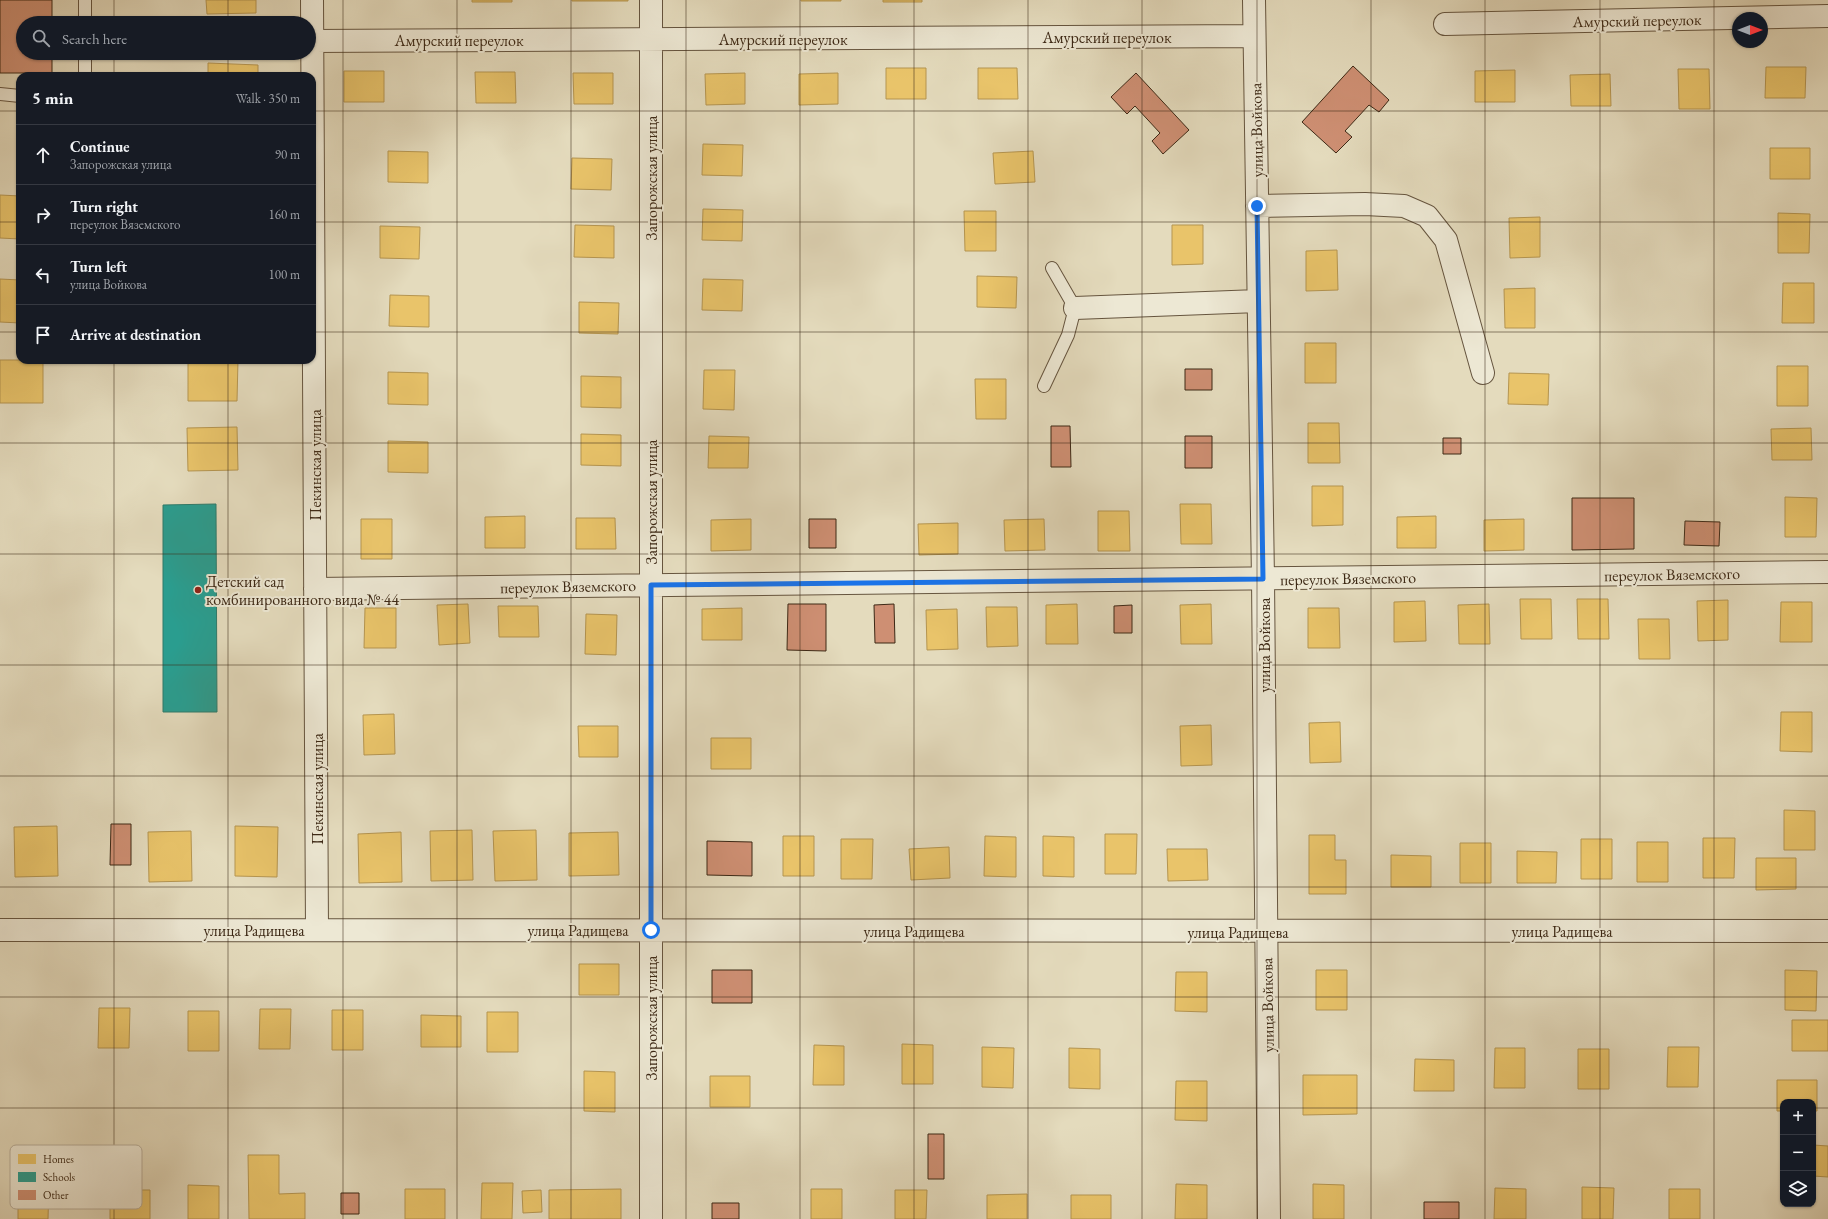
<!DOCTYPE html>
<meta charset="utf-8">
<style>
body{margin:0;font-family:"EB Garamond",serif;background:#242831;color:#f1f3f6}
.controls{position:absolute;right:12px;bottom:12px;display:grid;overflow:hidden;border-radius:8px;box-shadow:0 1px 3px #0004}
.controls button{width:36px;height:36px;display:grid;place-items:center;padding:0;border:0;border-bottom:1px solid #363941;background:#171b24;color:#f1f3f6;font:20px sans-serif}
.compass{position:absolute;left:1732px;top:12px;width:36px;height:36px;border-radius:50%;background:#171b24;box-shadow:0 1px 3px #0004;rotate:90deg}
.stop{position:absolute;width:12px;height:12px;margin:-9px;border:3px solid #1a73e8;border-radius:50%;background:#fff}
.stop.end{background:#1a73e8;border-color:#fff;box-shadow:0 1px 4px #0008}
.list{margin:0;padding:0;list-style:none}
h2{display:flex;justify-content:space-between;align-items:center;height:52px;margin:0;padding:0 16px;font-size:17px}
h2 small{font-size:13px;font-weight:400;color:#9ea1a6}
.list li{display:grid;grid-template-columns:26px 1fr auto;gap:12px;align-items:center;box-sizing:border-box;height:60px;padding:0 16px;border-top:1px solid #363941}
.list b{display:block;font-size:15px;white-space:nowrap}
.list p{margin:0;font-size:13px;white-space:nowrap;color:#9ea1a6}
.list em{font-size:13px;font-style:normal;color:#9ea1a6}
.icon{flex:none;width:22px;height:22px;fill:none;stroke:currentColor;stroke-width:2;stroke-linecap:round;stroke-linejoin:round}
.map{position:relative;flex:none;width:1828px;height:1219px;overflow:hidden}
.search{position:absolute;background:#171b24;box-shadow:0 1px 3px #0004;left:16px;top:16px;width:300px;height:44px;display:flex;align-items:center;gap:10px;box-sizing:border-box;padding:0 14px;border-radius:22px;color:#9ea1a6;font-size:15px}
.panel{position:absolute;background:#171b24;box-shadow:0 1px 3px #0004;left:16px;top:72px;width:300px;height:292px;border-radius:12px}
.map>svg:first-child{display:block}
.homes{fill:#e9c46a;stroke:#b59550}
.schools{fill:#2a9d8f;stroke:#2f7a6a}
.building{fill:#ce8f73;stroke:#3c2815}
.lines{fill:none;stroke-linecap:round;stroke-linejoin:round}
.service-casing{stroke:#66553f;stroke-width:14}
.minor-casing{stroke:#66553f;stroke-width:24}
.service{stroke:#ede8d4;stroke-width:12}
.minor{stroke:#ede8d4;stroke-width:22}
.route{stroke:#1a73e8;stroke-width:5}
.grid{fill:none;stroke:#3c2815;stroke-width:1;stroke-opacity:0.55}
.poi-dot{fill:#8f2418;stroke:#ede8d4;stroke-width:1.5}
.labels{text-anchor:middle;stroke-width:4;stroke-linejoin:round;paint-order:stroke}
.street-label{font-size:16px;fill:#3c2815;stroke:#ede8d4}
.poi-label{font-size:16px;fill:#3c2815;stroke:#ede8d4;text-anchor:start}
.key{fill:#ede8d4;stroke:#b8ae9b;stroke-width:1}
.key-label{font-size:11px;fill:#3c2815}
</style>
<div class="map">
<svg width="1828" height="1219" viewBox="0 0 1828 1219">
<rect width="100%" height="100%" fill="#e4dbbd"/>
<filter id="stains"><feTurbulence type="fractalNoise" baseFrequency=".005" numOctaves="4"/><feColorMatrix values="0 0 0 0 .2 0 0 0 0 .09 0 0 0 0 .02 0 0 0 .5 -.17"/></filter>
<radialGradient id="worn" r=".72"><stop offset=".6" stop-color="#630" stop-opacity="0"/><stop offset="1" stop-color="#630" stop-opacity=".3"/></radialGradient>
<!-- homes -->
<path class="homes" d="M 206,0 L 256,0 L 256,13 L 207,14 Z
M 472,0 L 512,0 L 512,2 L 472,2 Z
M 572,0 L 628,0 L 628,1 L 572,1 Z
M 801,0 L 841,0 L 841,1 L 801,1 Z
M 883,0 L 922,0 L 922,2 L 883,2 Z
M 208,63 L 258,65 L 258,76 L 208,76 Z
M 1766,67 L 1806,67 L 1805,98 L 1765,98 Z
M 886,68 L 926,68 L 926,99 L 886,99 Z
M 978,68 L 1017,68 L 1018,99 L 978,99 Z
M 1678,69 L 1709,69 L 1710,109 L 1679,109 Z
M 1515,70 L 1515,102 L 1475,102 L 1475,71 Z
M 344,71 L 384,71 L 384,102 L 344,102 Z
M 475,72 L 515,72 L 516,103 L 476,103 Z
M 573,73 L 613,73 L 613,104 L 574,104 Z
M 745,73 L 745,104 L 706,105 L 705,74 Z
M 838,73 L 838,104 L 799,105 L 799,74 Z
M 1610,74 L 1611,106 L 1571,106 L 1570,75 Z
M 703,144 L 743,145 L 742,176 L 702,175 Z
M 1770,148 L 1810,148 L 1810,179 L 1770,179 Z
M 388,151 L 428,152 L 428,183 L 388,182 Z
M 1033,151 L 1035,182 L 995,184 L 993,153 Z
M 572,158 L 612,159 L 611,190 L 571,189 Z
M 0,195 L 20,196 L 20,239 L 0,238 Z
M 703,209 L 743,210 L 742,241 L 702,240 Z
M 964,211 L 996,211 L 996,251 L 965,251 Z
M 1778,213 L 1810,214 L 1809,253 L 1778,253 Z
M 1540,217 L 1540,257 L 1510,258 L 1509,218 Z
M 575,225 L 614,226 L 614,258 L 574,257 Z
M 1172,225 L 1203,225 L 1203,264 L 1172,265 Z
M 380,226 L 420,227 L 419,259 L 380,258 Z
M 1337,250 L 1338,290 L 1306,291 L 1306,251 Z
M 977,276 L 1017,277 L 1016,308 L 977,307 Z
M 0,279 L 20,280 L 20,323 L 0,322 Z
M 703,279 L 743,280 L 742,311 L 702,310 Z
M 1783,283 L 1814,283 L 1814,323 L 1782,323 Z
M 1535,288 L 1535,328 L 1505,328 L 1504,289 Z
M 390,295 L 429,296 L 429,327 L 389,326 Z
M 579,302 L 619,303 L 618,334 L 579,333 Z
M 1305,343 L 1336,343 L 1336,383 L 1305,383 Z
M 0,360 L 43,360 L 43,403 L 0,403 Z
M 188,360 L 238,360 L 237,401 L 188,401 Z
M 1777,366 L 1808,366 L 1808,406 L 1777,406 Z
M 704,370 L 735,370 L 734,410 L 703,409 Z
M 388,372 L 428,373 L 428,405 L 388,404 Z
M 1509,373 L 1549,374 L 1548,405 L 1508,404 Z
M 581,376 L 621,377 L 621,408 L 581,407 Z
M 975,379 L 1006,379 L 1006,419 L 976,419 Z
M 1308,423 L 1339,423 L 1340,463 L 1308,463 Z
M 237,427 L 238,470 L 188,471 L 187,428 Z
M 1811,428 L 1812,460 L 1772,460 L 1771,429 Z
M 581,434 L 621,435 L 621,466 L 581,465 Z
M 709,436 L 749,437 L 748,468 L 708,468 Z
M 388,441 L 428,442 L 428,473 L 388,472 Z
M 1312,486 L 1343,486 L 1343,525 L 1312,526 Z
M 1785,497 L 1817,498 L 1816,537 L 1785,537 Z
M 1180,504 L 1211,504 L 1212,544 L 1181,544 Z
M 1098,511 L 1129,511 L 1130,551 L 1098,551 Z
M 525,516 L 525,548 L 485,548 L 485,517 Z
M 1436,516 L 1436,548 L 1397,548 L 1397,517 Z
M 576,518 L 615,518 L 616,549 L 576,549 Z
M 361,519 L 392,519 L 392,559 L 361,559 Z
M 751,519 L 751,550 L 711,551 L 711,520 Z
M 1044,519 L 1045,550 L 1005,551 L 1004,520 Z
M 1524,519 L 1524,550 L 1484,551 L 1484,520 Z
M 958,523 L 958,554 L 919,555 L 918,524 Z
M 1520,599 L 1551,599 L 1552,639 L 1521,639 Z
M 1577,599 L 1608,599 L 1609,639 L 1578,639 Z
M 1728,600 L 1728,640 L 1698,641 L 1697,601 Z
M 1425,601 L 1426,641 L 1394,642 L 1394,602 Z
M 1781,602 L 1812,602 L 1812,642 L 1780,642 Z
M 468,604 L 470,643 L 439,645 L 437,605 Z
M 1077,604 L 1078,644 L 1046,644 L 1046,605 Z
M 1211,604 L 1212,644 L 1181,644 L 1180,605 Z
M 1489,604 L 1490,644 L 1459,644 L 1458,605 Z
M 498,606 L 538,606 L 539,637 L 499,637 Z
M 986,607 L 1017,607 L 1018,646 L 987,647 Z
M 365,608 L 396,608 L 396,648 L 364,648 Z
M 742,608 L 742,640 L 702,640 L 702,609 Z
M 1308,608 L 1339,608 L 1340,648 L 1308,648 Z
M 957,609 L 958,649 L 927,650 L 926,610 Z
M 586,614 L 617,615 L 616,655 L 585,654 Z
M 1638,619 L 1669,619 L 1670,659 L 1639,659 Z
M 1781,712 L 1812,712 L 1812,752 L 1780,751 Z
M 394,714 L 395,754 L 364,755 L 363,715 Z
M 1340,722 L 1341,762 L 1310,763 L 1309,723 Z
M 1211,725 L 1212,765 L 1181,766 L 1180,726 Z
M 578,726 L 618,726 L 618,757 L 579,757 Z
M 711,738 L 751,738 L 751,769 L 711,769 Z
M 1784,810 L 1815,811 L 1815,850 L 1784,850 Z
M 57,826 L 58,876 L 15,877 L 14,827 Z
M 235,826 L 278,827 L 277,877 L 235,876 Z
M 472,830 L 473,880 L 431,881 L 430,831 Z
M 536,830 L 537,880 L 495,881 L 493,831 Z
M 191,831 L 192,881 L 149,882 L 148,832 Z
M 401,832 L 402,882 L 359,883 L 358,834 Z
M 618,832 L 619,875 L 569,876 L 569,833 Z
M 1105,834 L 1137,834 L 1136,874 L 1105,874 Z
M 1309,835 L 1335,835 L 1335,860 L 1346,860 L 1346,894 L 1309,894 Z
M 783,836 L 814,836 L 814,876 L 783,876 Z
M 985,836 L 1016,837 L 1016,877 L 984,876 Z
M 1043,836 L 1074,837 L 1074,877 L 1043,876 Z
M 1703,838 L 1735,838 L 1734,878 L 1703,878 Z
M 841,839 L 873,839 L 872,879 L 841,879 Z
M 1581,839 L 1612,839 L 1612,879 L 1581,879 Z
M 1637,842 L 1668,842 L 1668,882 L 1637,882 Z
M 1460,843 L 1491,843 L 1491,883 L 1460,883 Z
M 949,847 L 950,878 L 911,880 L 909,849 Z
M 1167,849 L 1207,849 L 1208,880 L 1168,881 Z
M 1517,851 L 1557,852 L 1556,883 L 1517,883 Z
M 1391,855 L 1431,856 L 1431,887 L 1391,887 Z
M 1756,858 L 1796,858 L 1796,889 L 1756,890 Z
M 579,964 L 619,964 L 619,995 L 579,995 Z
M 1316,970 L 1347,970 L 1347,1010 L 1316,1010 Z
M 1785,970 L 1817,971 L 1816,1011 L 1785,1010 Z
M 1176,972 L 1207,972 L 1207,1012 L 1175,1011 Z
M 99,1008 L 130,1008 L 129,1048 L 98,1048 Z
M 260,1009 L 291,1009 L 290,1049 L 259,1049 Z
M 332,1010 L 363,1010 L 363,1050 L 332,1050 Z
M 188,1011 L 219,1011 L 219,1051 L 188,1051 Z
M 487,1012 L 518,1012 L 518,1052 L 487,1052 Z
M 421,1015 L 461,1016 L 461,1047 L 421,1047 Z
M 1792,1020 L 1828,1020 L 1828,1051 L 1792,1051 Z
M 902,1044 L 933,1045 L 933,1084 L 902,1084 Z
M 814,1045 L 844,1046 L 844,1085 L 813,1085 Z
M 982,1047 L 1014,1048 L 1013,1088 L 982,1087 Z
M 1668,1047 L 1699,1047 L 1698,1087 L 1667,1087 Z
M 1069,1048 L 1100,1049 L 1100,1089 L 1069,1088 Z
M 1495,1048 L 1525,1048 L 1525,1088 L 1494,1088 Z
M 1578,1049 L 1609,1049 L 1609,1089 L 1578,1089 Z
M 1415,1059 L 1454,1060 L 1454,1091 L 1414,1091 Z
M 584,1071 L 615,1072 L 615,1112 L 584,1111 Z
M 1303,1075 L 1357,1075 L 1357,1114 L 1303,1115 Z
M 710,1076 L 750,1076 L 750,1107 L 710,1107 Z
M 1777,1080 L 1817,1080 L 1817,1111 L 1813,1111 L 1813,1102 L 1783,1102 L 1783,1111 L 1777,1111 Z
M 1176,1081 L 1207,1081 L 1207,1121 L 1175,1120 Z
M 1813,1145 L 1828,1146 L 1828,1177 L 1813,1176 Z
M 248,1155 L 279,1155 L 279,1194 L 305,1193 L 305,1219 L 249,1219 Z
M 18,1182 L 49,1182 L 48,1219 L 18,1219 Z
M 482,1183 L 513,1183 L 512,1219 L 481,1219 Z
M 1176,1184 L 1207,1185 L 1207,1219 L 1175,1219 Z
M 1313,1184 L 1344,1185 L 1344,1219 L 1313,1219 Z
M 188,1185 L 219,1186 L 219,1219 L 188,1219 Z
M 1582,1187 L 1614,1188 L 1613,1219 L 1582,1219 Z
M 1495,1188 L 1526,1189 L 1526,1219 L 1494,1219 Z
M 405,1189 L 445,1189 L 445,1219 L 405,1219 Z
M 621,1189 L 621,1219 L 549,1219 L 549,1190 Z
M 811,1189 L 842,1189 L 842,1219 L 811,1219 Z
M 1669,1189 L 1700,1189 L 1700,1219 L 1669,1219 Z
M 110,1190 L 150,1190 L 150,1219 L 110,1219 Z
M 541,1190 L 542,1212 L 523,1213 L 522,1191 Z
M 895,1190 L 927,1190 L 926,1219 L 895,1219 Z
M 1027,1194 L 1027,1219 L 987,1219 L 987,1195 Z
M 1071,1195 L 1111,1195 L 1111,1219 L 1071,1219 Z"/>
<!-- schools -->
<path class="schools" d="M 216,504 L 217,712 L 163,712 L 163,505 Z"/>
<!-- building -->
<path class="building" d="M 0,0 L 52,0 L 52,23 L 23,23 L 23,53 L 52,53 L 52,73 L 0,73 Z
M 1353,66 L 1389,100 L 1379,112 L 1369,105 L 1345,131 L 1352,137 L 1336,153 L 1302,122 Z
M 1136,73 L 1189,130 L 1163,154 L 1152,141 L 1160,133 L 1135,106 L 1127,114 L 1111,97 Z
M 1185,369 L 1212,369 L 1212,390 L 1185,390 Z
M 1051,426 L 1070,426 L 1071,467 L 1051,467 Z
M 1185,436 L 1212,436 L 1212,468 L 1185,468 Z
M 1443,438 L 1461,438 L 1461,454 L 1443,454 Z
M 1572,498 L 1634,498 L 1634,549 L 1572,550 Z
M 809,519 L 836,519 L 836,548 L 809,548 Z
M 1685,521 L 1720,522 L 1719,546 L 1684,545 Z
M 788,604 L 826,604 L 826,651 L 787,650 Z
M 894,604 L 895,643 L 875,643 L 874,605 Z
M 1132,605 L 1132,633 L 1114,633 L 1114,606 Z
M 111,824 L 131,824 L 131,865 L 110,865 Z
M 707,841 L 752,842 L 752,876 L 707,875 Z
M 712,970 L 752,970 L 752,1003 L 712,1003 Z
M 928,1134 L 944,1134 L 944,1179 L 928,1179 Z
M 341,1193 L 359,1193 L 359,1214 L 341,1214 Z
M 1424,1202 L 1459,1202 L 1459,1219 L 1424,1219 Z
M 712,1203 L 739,1203 L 739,1219 L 712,1219 Z"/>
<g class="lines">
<defs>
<path id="service" d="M 85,0 L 85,23
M 85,53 L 85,76
M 0,94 L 20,96
M 1044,386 L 1068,335 L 1075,308 L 1052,268"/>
<path id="minor" d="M 312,0 L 317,930
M 1254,0 L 1263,579 L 1269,1219
M 1445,24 L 1828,16
M 312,41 L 1254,36
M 1257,206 L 1365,204 L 1404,206 L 1427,216 L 1446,240 L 1483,373
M 1075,308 L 1258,301
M 315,589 L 1828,572
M 0,930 L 1828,931
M 651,1219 L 651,0"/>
</defs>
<!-- service casing -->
<use href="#service" class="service-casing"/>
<!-- minor casing -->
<use href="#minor" class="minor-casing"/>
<!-- service -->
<use href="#service" class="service"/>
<!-- minor -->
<use href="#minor" class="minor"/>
</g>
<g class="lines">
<!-- route -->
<path class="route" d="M 651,930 L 651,585 L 1263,579 L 1257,206"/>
</g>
<!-- grid -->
<path class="grid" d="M 114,0 L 114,23M 228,0 L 228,23M 343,0 L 343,1219M 457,0 L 457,1219M 571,0 L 571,1219M 686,0 L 686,1219M 800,0 L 800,1219M 914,0 L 914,1219M 1028,0 L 1028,1219M 1142,0 L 1142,1219M 1257,0 L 1257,1219M 1371,0 L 1371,1219M 1485,0 L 1485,1219M 1600,0 L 1600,1219M 1714,0 L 1714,1219M 114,53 L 114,76M 228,53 L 228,76M 0,111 L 20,111M 312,111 L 1828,111M 0,222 L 20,222M 312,222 L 1828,222M 0,332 L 20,332M 312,332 L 1828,332M 114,360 L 114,1219M 228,360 L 228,1219M 0,443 L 1828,443M 0,554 L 1828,554M 0,665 L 1828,665M 0,776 L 1828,776M 0,887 L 1828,887M 0,997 L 1828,997M 0,1108 L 1783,1108M 1813,1108 L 1828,1108"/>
<!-- markers -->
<circle class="poi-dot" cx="198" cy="590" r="4"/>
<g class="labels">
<!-- street labels -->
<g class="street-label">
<text transform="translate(1637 20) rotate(-1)" y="6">Амурский переулок</text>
<text x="1107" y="43">Амурский переулок</text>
<text x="783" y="45">Амурский переулок</text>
<text x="459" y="46">Амурский переулок</text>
<text transform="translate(1256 130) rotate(-91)" y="6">улица Войкова</text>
<text transform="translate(651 178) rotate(-90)" y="6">Запорожская улица</text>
<text transform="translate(315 465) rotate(-90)" y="6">Пекинская улица</text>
<text transform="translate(651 502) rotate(-90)" y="6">Запорожская улица</text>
<text transform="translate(1672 574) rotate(-1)" y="6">переулок Вяземского</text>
<text transform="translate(1348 578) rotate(-1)" y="6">переулок Вяземского</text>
<text transform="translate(568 586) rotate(-1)" y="6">переулок Вяземского</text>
<text transform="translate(1264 645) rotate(-90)" y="6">улица Войкова</text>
<text transform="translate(317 789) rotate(-90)" y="6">Пекинская улица</text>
<text x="254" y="936">улица Радищева</text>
<text x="578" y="936">улица Радищева</text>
<text x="914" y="937">улица Радищева</text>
<text x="1562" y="937">улица Радищева</text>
<text x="1238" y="938">улица Радищева</text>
<text transform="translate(1267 1005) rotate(-91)" y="6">улица Войкова</text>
<text transform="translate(651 1018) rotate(-90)" y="6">Запорожская улица</text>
</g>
<!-- poi labels -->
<g class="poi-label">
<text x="206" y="587">Детский сад<tspan x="206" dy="18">комбинированного вида № 44</tspan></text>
</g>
</g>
<!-- legend -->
<rect x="10" y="1145" width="132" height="64" rx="6" class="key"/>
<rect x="18" y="1154" width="18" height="10" fill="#e9c46a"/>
<rect x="18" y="1172" width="18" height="10" fill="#2a9d8f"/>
<rect x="18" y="1190" width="18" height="10" fill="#ce8f73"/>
<g class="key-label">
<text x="43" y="1163">Homes</text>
<text x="43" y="1181">Schools</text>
<text x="43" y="1199">Other</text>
</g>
<rect width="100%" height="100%" filter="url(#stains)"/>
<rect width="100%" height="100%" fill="url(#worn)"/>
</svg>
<div class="controls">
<button>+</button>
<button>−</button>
<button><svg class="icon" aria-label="layers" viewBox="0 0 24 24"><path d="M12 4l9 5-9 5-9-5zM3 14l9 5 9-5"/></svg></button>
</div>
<svg class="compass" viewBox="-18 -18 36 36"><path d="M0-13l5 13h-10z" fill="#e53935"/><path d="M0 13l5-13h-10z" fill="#9ea1a6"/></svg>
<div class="stop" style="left:651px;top:930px"></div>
<div class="stop end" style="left:1257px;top:206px"></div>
<div class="search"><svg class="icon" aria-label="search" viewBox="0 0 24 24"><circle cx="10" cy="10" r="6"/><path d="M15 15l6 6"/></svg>Search here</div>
<section class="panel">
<h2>5 min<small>Walk · 350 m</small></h2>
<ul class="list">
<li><svg class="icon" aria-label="ahead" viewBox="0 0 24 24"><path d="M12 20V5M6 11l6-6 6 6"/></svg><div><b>Continue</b><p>Запорожская улица</p></div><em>90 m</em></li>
<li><svg class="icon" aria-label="right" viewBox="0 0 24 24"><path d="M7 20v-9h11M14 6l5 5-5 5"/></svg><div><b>Turn right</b><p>переулок Вяземского</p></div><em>160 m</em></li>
<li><svg class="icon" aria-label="left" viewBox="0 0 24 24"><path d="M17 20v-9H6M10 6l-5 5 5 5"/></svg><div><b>Turn left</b><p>улица Войкова</p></div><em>100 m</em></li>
<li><svg class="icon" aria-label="arrive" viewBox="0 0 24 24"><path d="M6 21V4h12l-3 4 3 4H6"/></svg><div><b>Arrive at destination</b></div></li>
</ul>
</section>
</div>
